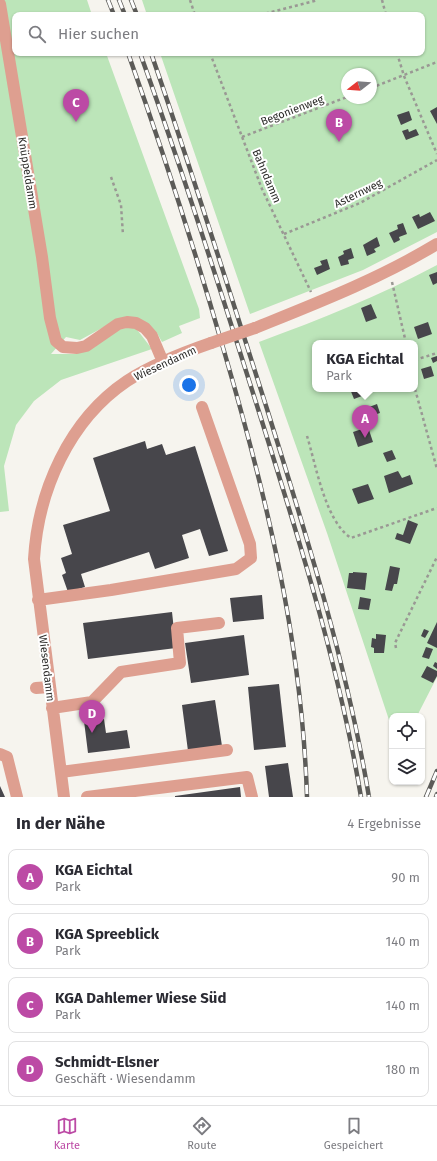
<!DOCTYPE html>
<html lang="de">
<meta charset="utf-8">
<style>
body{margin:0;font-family:"Fira Sans",sans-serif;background:#f2f2f3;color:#2b2b33}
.controls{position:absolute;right:12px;bottom:12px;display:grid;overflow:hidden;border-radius:8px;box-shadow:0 1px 3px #0004}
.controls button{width:36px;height:36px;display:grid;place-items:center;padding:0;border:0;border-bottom:1px solid #e1e1e2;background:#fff;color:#2b2b33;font:20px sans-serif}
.compass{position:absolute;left:341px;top:68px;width:36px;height:36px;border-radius:50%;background:#fff;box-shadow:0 1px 3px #0004;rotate:253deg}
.you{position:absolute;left:189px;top:385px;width:14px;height:14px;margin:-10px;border:3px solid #fff;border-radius:50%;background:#1a73e8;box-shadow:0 0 0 6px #1a73e833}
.badge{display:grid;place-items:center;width:26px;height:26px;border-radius:50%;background:#bc4aa5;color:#fff;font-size:13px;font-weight:700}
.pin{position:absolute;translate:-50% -33px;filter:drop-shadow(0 1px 2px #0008)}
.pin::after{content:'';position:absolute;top:21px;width:14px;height:12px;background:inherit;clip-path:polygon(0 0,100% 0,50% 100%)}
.popup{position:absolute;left:312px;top:340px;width:106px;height:52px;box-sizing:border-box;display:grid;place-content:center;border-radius:8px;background:#fff;filter:drop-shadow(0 1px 3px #0005);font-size:13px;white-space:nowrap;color:#7c7c81}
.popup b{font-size:15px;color:#2b2b33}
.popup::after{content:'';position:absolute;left:50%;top:100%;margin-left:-8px;border:8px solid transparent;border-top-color:#fff}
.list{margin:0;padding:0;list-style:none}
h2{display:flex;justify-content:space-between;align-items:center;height:52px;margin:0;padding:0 16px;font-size:17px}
h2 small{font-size:13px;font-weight:400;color:#7c7c81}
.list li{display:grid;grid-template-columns:26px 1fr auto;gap:12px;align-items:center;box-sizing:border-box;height:56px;margin:0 8px 8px;padding:0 8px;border:1px solid #e1e1e2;border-radius:8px}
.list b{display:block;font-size:15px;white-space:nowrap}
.list p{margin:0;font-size:13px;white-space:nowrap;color:#7c7c81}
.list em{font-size:13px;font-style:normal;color:#7c7c81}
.icon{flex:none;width:22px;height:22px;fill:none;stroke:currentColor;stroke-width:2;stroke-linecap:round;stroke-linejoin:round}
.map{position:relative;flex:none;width:437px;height:797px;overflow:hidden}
.search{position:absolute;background:#fff;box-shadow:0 1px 3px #0004;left:12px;right:12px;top:12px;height:44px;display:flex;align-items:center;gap:10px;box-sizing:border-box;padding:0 14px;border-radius:8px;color:#7c7c81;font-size:15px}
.sheet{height:308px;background:#fff}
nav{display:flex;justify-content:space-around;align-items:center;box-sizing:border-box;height:56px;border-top:1px solid #e1e1e2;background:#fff;font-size:11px;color:#7c7c81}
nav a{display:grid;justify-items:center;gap:2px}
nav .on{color:#bc4aa5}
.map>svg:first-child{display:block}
.green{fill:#bce5b9;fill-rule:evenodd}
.building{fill:#47464b}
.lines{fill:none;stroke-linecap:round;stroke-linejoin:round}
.path{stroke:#9a9894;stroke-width:2.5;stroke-dasharray:3 3;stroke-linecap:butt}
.minor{stroke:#de9f90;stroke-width:12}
.rail-casing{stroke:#5c5b58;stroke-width:4.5}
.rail{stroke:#fff;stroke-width:3;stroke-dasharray:9;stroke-linecap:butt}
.minor-bridge{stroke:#de9f90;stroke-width:12}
.labels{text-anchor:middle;stroke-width:4;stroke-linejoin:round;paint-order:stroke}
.street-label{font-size:11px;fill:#2c2b29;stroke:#fff}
</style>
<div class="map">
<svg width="437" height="797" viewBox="0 0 437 797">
<rect width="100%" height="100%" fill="#f6f4ee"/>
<!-- green -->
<path class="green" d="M 0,0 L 87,0 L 92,15 L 15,15 L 15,53 L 106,53 L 199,309 L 200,318 L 179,326 L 182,333 L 162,342 L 157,333 L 115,321 L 80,340 L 66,337 L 51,354 L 76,354 L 118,329 L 135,327 L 152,349 L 61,380 L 34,401 L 16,425 L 4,466 L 9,511 L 0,512 Z
M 142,0 L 437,0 L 437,232 L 363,270 L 250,314 L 160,53 L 422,53 L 422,15 L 147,15 ZM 347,74 L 371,74 L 371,98 L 347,98 Z
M 437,265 L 437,677 L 417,716 L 392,716 L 392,729 L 327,533 L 259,342 C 321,319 379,296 437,265 ZM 315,343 L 415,343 L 415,389 L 315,389 Z"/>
<!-- building -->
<path class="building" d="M 437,107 L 437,124 L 430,111 Z
M 409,111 L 412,120 L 401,125 L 397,115 Z
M 408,129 L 409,132 L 416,129 L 419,135 L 406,140 L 402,131 Z
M 430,212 L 435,221 L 418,229 L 412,217 L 419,214 L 420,217 Z
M 403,223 L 407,234 L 399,237 L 400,240 L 394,243 L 389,233 L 398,229 L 397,225 Z
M 377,237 L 380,246 L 374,249 L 376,252 L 367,256 L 363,245 Z
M 351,248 L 354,258 L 348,260 L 349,264 L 341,266 L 338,257 L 344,254 L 343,251 Z
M 327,259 L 330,269 L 317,275 L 314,268 L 322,265 L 320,261 Z
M 437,272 L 437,283 L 433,285 L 429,275 Z
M 371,304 L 377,318 L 366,322 L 361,308 Z
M 428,322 L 432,334 L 418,339 L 414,327 Z
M 437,356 L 437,361 L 433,363 L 431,358 Z
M 431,366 L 434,376 L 424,379 L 421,369 Z
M 350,389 L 368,389 L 370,393 L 354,399 Z
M 377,404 L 380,413 L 359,420 L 356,412 Z
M 368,427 L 373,442 L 358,447 L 353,432 Z
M 145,441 L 147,449 L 162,444 L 166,455 L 195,446 L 228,551 L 209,556 L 200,529 L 182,535 L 189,558 L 155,569 L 149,552 L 81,574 L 85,587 L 68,592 L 62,575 L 66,573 L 61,558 L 72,554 L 63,525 L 110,511 L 93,458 Z
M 392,450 L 396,459 L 387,462 L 383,453 Z
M 398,471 L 402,478 L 410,475 L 413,484 L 389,493 L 384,476 Z
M 368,484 L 374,499 L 358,504 L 352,489 Z
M 408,520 L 418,524 L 410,544 L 395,539 L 397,533 L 403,535 Z
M 390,566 L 400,568 L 397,584 L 394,584 L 392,591 L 385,590 Z
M 353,572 L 367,573 L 365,590 L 347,588 L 349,573 L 353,573 Z
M 262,595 L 264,619 L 233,622 L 230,598 Z
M 360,597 L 371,599 L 369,610 L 358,609 Z
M 172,612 L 176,648 L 88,659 L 83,623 Z
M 437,622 L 437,648 L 427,643 Z
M 424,629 L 429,631 L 425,638 L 421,636 Z
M 376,634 L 386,635 L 384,653 L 374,653 L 374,648 L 371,647 L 372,638 L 376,639 Z
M 244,635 L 249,675 L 191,683 L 185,643 Z
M 426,647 L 433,649 L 429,659 L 422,657 Z
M 435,662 L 437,663 L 437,669 L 433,666 Z
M 427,666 L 437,671 L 437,676 L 433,683 L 421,677 Z
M 279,684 L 286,747 L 254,750 L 248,687 Z
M 215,700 L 222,746 L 188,751 L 182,705 Z
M 104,719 L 106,733 L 127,730 L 130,748 L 88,753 L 84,721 Z
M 288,763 L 293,797 L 269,797 L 265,766 Z
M 0,786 L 5,797 L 0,797 Z
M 240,787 L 241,797 L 175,797 L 175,796 Z"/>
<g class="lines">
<!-- path -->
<path class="path" d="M 190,0 L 195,15
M 382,0 L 386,15
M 260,15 L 318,0
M 210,53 L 262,189 L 311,292
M 397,53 L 404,76 L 437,154
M 371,88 L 437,62
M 242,137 L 347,97
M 111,177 L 121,205 L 123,235
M 284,234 L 360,203 L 437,160
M 392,282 L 406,343
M 415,360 L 437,353
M 415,389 L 437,469
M 307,436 C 316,465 325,521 351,538 L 437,508
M 396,648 L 395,643 L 437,557"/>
<!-- minor -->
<path class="minor" d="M 0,4 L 42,257 L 50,318 L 56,341 L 63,347 L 77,348 L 86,346 L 118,324 L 127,322 L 136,323 L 145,328 L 152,336 L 163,362
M 255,328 C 317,303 379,279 437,244
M 38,600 L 111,590 L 236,569 L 251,558 L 250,544 L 202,407
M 36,688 L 50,687
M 52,708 L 92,702 L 121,672 L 180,663 L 177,628 L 219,623
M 0,754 L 7,757 L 17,797
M 61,772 L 227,750
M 64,797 L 34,559 C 38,491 69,420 127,381 C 153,364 182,353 211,343
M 87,797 L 247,777 L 252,797"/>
<defs>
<path id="rail" d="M 108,0 L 114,15
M 119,0 L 125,15
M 131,0 L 137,15
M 128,53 C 163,151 195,250 224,351 C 267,498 302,643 307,797
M 140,53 C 183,172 221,292 259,412 C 299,539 339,666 361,797
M 151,53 C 192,171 229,290 267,409 C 307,537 347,665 369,797
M 426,797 L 437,771
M 436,797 L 437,794"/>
</defs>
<!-- rail casing -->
<use href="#rail" class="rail-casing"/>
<!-- rail -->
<use href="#rail" class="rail"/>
<!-- minor-bridge -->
<path class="minor-bridge" d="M 211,343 L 255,328"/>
</g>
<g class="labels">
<!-- street labels -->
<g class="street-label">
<text transform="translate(292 110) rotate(-21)" y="4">Begonienweg</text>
<text transform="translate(28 173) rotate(81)" y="4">Knüppeldamm</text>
<text transform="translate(267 176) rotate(67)" y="4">Bahndamm</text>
<text transform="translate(358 193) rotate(-26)" y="4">Asternweg</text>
<text transform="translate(165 363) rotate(-25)" y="4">Wiesendamm</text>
<text transform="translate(47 668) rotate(83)" y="4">Wiesendamm</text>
</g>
</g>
</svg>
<div class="controls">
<button><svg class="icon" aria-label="locate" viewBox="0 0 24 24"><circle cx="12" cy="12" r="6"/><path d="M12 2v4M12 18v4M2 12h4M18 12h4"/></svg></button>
<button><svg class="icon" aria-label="layers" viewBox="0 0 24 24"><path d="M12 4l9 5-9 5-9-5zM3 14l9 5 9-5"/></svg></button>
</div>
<svg class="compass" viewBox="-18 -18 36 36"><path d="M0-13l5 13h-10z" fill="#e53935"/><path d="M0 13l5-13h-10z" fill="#7c7c81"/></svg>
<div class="you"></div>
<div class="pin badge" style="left:365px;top:438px">A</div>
<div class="popup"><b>KGA Eichtal</b>Park</div>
<div class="pin badge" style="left:339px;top:142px">B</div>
<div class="pin badge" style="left:76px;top:122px">C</div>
<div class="pin badge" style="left:92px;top:733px">D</div>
<div class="search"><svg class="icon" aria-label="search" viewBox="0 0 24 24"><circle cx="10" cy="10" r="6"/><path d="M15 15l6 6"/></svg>Hier suchen</div>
</div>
<section class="sheet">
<h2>In der Nähe<small>4 Ergebnisse</small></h2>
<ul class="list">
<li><span class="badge">A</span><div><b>KGA Eichtal</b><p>Park</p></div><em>90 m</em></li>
<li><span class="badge">B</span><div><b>KGA Spreeblick</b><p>Park</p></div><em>140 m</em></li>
<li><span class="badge">C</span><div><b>KGA Dahlemer Wiese Süd</b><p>Park</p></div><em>140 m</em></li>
<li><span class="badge">D</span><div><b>Schmidt-Elsner</b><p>Geschäft · Wiesendamm</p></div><em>180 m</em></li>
</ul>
</section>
<nav>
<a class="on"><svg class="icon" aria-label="map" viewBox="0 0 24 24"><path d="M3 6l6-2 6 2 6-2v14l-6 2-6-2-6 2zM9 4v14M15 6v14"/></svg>Karte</a>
<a><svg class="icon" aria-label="directions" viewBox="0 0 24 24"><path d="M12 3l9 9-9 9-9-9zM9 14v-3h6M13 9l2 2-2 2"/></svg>Route</a>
<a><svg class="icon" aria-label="saved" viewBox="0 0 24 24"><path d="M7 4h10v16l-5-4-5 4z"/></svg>Gespeichert</a>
</nav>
